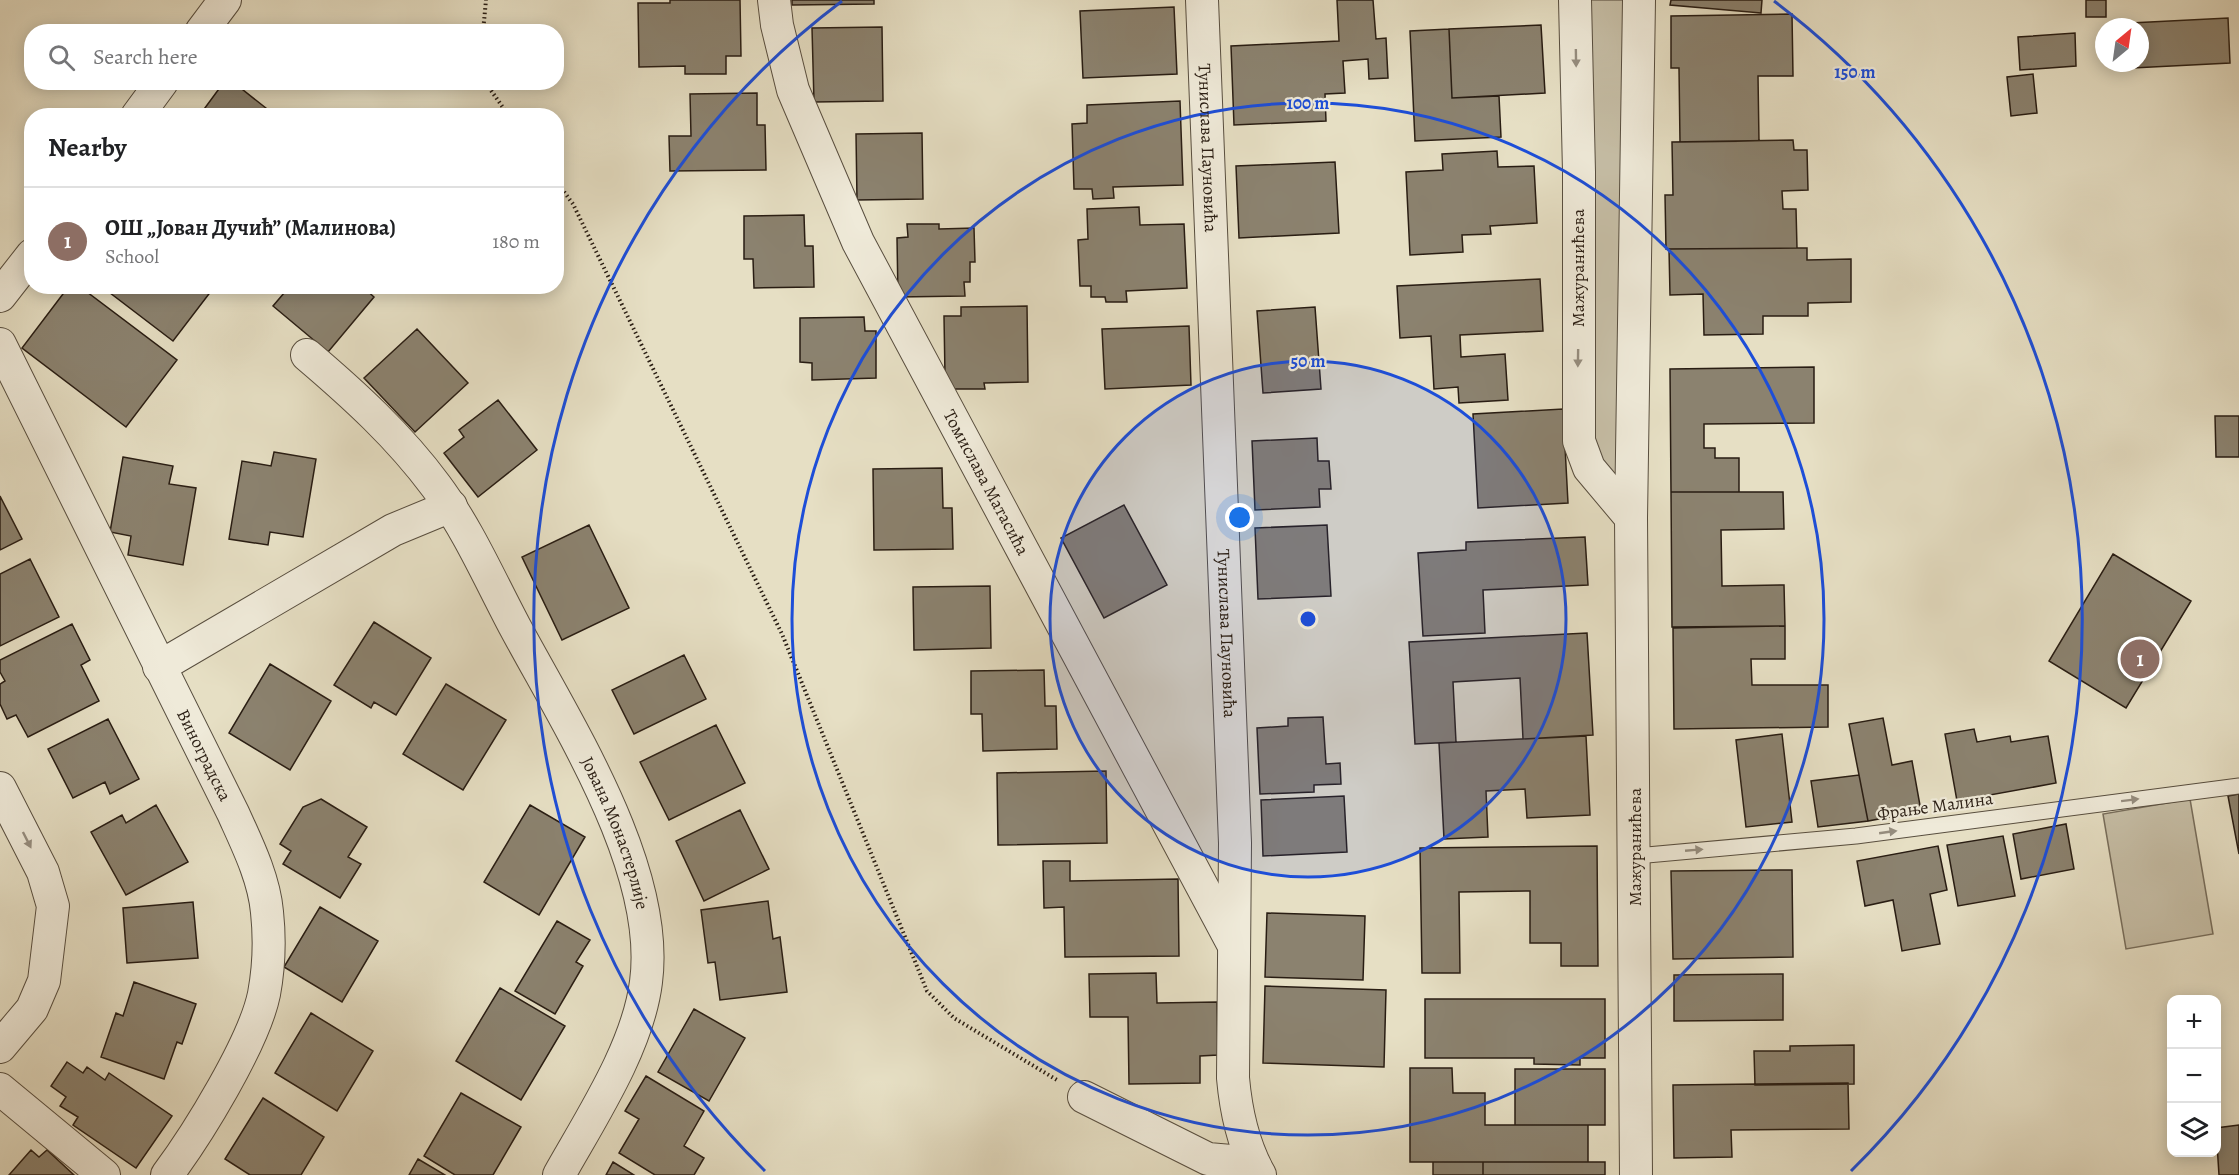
<!DOCTYPE html>
<meta charset="utf-8">
<style>
body{margin:0;font-family:Alegreya,serif;background:#f6f6f6;color:#202124}
.controls{position:absolute;right:18px;bottom:18px;display:grid;overflow:hidden;border-radius:12px;box-shadow:0 3px 15px #0003}
.controls button{width:54px;height:54px;display:grid;place-items:center;padding:0;border:0;border-bottom:2px solid #e0e0e0;background:#fff;color:#202124;font:30px sans-serif}
.compass{position:absolute;left:2095px;top:18px;width:54px;height:54px;border-radius:50%;background:#fff;box-shadow:0 3px 15px #0003;rotate:29deg}
.you{position:absolute;left:1240px;top:518px;width:21px;height:21px;margin:-15px;border:4px solid #fff;border-radius:50%;background:#1a73e8;box-shadow:0 0 0 9px #1a73e833}
.badge{display:grid;place-items:center;width:39px;height:39px;border-radius:50%;background:#b45309;color:#fff;font-size:20px;font-weight:700}
.pin{position:absolute;translate:-50% -50%;border:3px solid #fff;box-shadow:0 2px 6px #0006}
.list{margin:0;padding:0;list-style:none}
h2{display:flex;justify-content:space-between;align-items:center;height:78px;margin:0;padding:0 24px;font-size:26px}
h2 small{font-size:20px;font-weight:400;color:#757577}
.list li{display:grid;grid-template-columns:39px 1fr auto;gap:18px;align-items:center;box-sizing:border-box;height:108px;padding:0 24px;border-top:2px solid #e0e0e0}
.list b{display:block;font-size:22px;white-space:nowrap}
.list p{margin:0;font-size:20px;white-space:nowrap;color:#757577}
.list em{font-size:20px;font-style:normal;color:#757577}
.icon{flex:none;width:33px;height:33px;fill:none;stroke:currentColor;stroke-width:2;stroke-linecap:round;stroke-linejoin:round}
.map{position:relative;flex:none;width:2239px;height:1175px;overflow:hidden}
.search{position:absolute;background:#fff;box-shadow:0 3px 15px #0003;left:24px;top:24px;width:540px;height:66px;display:flex;align-items:center;gap:15px;box-sizing:border-box;padding:0 21px;border-radius:24px;color:#757577;font-size:22px}
.panel{position:absolute;background:#fff;box-shadow:0 3px 15px #0003;left:24px;top:108px;width:540px;height:186px;border-radius:24px}
.map>svg:first-child{display:block}
.grass{fill:#c6bea6;stroke:#786e5c;stroke-width:1.5}
.building{fill:#8b826f;stroke:#291d13;stroke-width:1.5}
.lines{fill:none;stroke-linecap:round;stroke-linejoin:round}
.lane-casing{stroke:#584e3f;stroke-width:17}
.street-casing{stroke:#584e3f;stroke-width:34}
.path{stroke:#291d13;stroke-width:4;stroke-dasharray:1.5 3;stroke-linecap:butt}
.lane{stroke:#efead9;stroke-width:15}
.street{stroke:#efead9;stroke-width:32}
.oneway{fill:#968e80}
.ring{fill:none;stroke:#1d4ed8;stroke-width:3}
.labels{text-anchor:middle;stroke-width:4.5;stroke-linejoin:round;paint-order:stroke}
.street-label{font-size:18px;fill:#291d13;stroke:#efead9}
.centre{fill:#1d4ed8;stroke:#efead9;stroke-width:3}
.ring-label{font-size:18px;text-anchor:middle;font-weight:bold;fill:#1d4ed8;stroke:#efead9;stroke-width:4.5;stroke-linejoin:round;paint-order:stroke}
</style>
<div class="map">
<svg width="2239" height="1175" viewBox="0 0 2239 1175">
<rect width="100%" height="100%" fill="#e6dfc4"/>
<filter id="stains"><feTurbulence type="fractalNoise" baseFrequency=".00333" numOctaves="4"/><feColorMatrix values="0 0 0 0 .2 0 0 0 0 .09 0 0 0 0 .02 0 0 0 .5 -.17"/></filter>
<radialGradient id="worn" r=".72"><stop offset=".6" stop-color="#630" stop-opacity="0"/><stop offset="1" stop-color="#630" stop-opacity=".3"/></radialGradient>
<!-- grass -->
<path class="grass" d="M 1581,0 L 1632,0 L 1626,502 L 1594,464 Z
M 2190,799 L 2213,934 L 2126,949 L 2103,814 Z"/>
<!-- building -->
<path class="building" d="M 670,0 L 740,0 L 741,56 L 726,56 L 726,74 L 685,74 L 685,66 L 639,67 L 638,3 L 670,3 Z
M 792,0 L 874,0 L 874,4 L 792,5 Z
M 1337,0 L 1373,0 L 1376,39 L 1386,38 L 1388,78 L 1369,79 L 1368,59 L 1343,61 L 1345,93 L 1325,94 L 1326,121 L 1234,125 L 1231,46 L 1339,41 Z
M 1671,0 L 1762,0 L 1761,13 L 1670,5 Z
M 2086,0 L 2106,0 L 2106,17 L 2086,17 Z
M 1174,7 L 1177,74 L 1083,78 L 1080,11 Z
M 1792,14 L 1793,76 L 1758,76 L 1759,141 L 1680,142 L 1679,68 L 1671,68 L 1671,16 Z
M 2228,18 L 2230,63 L 2113,69 L 2113,63 L 2140,63 L 2140,27 L 2111,27 L 2111,24 Z
M 1541,25 L 1545,93 L 1452,98 L 1449,29 Z
M 882,27 L 883,101 L 814,102 L 812,28 Z
M 1449,29 L 1452,98 L 1499,96 L 1501,137 L 1415,141 L 1410,31 Z
M 2075,33 L 2076,66 L 2020,70 L 2018,37 Z
M 2033,74 L 2037,113 L 2011,116 L 2007,77 Z
M 224,82 L 233,82 L 276,116 L 199,116 Z
M 757,93 L 757,125 L 765,125 L 766,170 L 670,171 L 669,136 L 691,136 L 690,94 Z
M 1180,101 L 1183,185 L 1113,187 L 1114,198 L 1093,199 L 1092,189 L 1074,189 L 1072,124 L 1087,123 L 1087,105 Z
M 922,133 L 923,199 L 857,200 L 856,134 Z
M 1793,140 L 1794,150 L 1807,150 L 1808,190 L 1782,191 L 1783,209 L 1796,209 L 1797,248 L 1666,249 L 1665,195 L 1673,195 L 1672,142 Z
M 1497,151 L 1498,167 L 1534,166 L 1537,223 L 1490,226 L 1491,234 L 1462,235 L 1463,252 L 1410,255 L 1406,172 L 1443,170 L 1442,154 Z
M 1335,162 L 1339,233 L 1239,238 L 1236,166 Z
M 1139,207 L 1140,225 L 1184,224 L 1187,288 L 1126,291 L 1127,302 L 1106,302 L 1105,297 L 1091,297 L 1091,286 L 1080,286 L 1078,240 L 1088,239 L 1087,209 Z
M 804,215 L 805,246 L 813,246 L 814,287 L 754,288 L 753,259 L 744,259 L 744,216 Z
M 907,224 L 939,224 L 939,229 L 974,228 L 975,262 L 970,262 L 970,282 L 964,282 L 965,296 L 898,297 L 897,238 L 908,237 Z
M 1797,248 L 1807,248 L 1807,260 L 1851,259 L 1851,302 L 1808,303 L 1808,316 L 1763,316 L 1763,334 L 1704,335 L 1703,294 L 1670,295 L 1669,249 Z
M 1540,279 L 1543,331 L 1460,335 L 1461,357 L 1505,354 L 1508,400 L 1459,403 L 1458,387 L 1434,389 L 1431,336 L 1400,338 L 1397,286 Z
M 69,286 L 79,286 L 177,360 L 126,427 L 22,348 Z
M 101,286 L 215,286 L 173,341 Z
M 290,286 L 362,286 L 374,297 L 328,352 L 273,306 Z
M 1027,306 L 1028,382 L 984,383 L 985,389 L 952,389 L 945,376 L 944,316 L 961,316 L 961,307 Z
M 1315,307 L 1321,389 L 1263,393 L 1257,311 Z
M 864,317 L 865,331 L 876,331 L 876,378 L 812,380 L 812,363 L 800,362 L 800,318 Z
M 1189,326 L 1191,385 L 1105,389 L 1102,329 Z
M 417,329 L 468,383 L 415,432 L 364,378 Z
M 1814,367 L 1814,423 L 1704,424 L 1704,448 L 1715,448 L 1715,458 L 1739,458 L 1739,492 L 1671,492 L 1670,369 Z
M 498,400 L 537,450 L 478,497 L 444,453 L 464,437 L 459,430 Z
M 1563,409 L 1568,503 L 1478,508 L 1473,414 Z
M 2215,416 L 2239,416 L 2239,457 L 2216,457 Z
M 1317,438 L 1318,461 L 1329,461 L 1331,489 L 1319,489 L 1320,507 L 1255,510 L 1252,441 Z
M 274,452 L 316,459 L 303,537 L 270,532 L 268,545 L 229,539 L 242,461 L 271,466 Z
M 123,457 L 173,466 L 169,484 L 196,488 L 183,565 L 128,555 L 131,536 L 110,532 Z
M 942,468 L 943,508 L 952,508 L 953,549 L 874,550 L 873,469 Z
M 1671,492 L 1783,492 L 1784,529 L 1721,530 L 1722,586 L 1784,585 L 1785,626 L 1672,627 Z
M 0,496 L 22,539 L 0,550 Z
M 1124,505 L 1167,585 L 1104,618 L 1061,538 Z
M 589,525 L 629,608 L 562,640 L 522,557 Z
M 1327,525 L 1331,596 L 1258,599 L 1255,528 Z
M 1585,537 L 1588,585 L 1483,590 L 1485,633 L 1423,636 L 1418,553 L 1466,550 L 1466,542 Z
M 2113,554 L 2191,601 L 2126,708 L 2049,661 Z
M 30,559 L 59,617 L 0,646 L 0,574 Z
M 990,586 L 991,648 L 914,650 L 913,587 Z
M 374,622 L 431,658 L 396,715 L 374,702 L 371,708 L 334,685 Z
M 72,624 L 90,660 L 81,665 L 99,701 L 28,737 L 16,715 L 7,719 L 0,704 L 0,684 L 5,681 L 0,672 L 0,660 Z
M 1785,626 L 1785,659 L 1751,659 L 1752,685 L 1828,685 L 1828,727 L 1674,729 L 1673,628 Z
M 1587,633 L 1593,735 L 1523,739 L 1520,678 L 1453,682 L 1456,742 L 1415,744 L 1409,642 Z
M 684,655 L 706,699 L 634,734 L 612,690 Z
M 270,664 L 331,701 L 290,770 L 229,733 Z
M 1044,670 L 1045,706 L 1056,706 L 1057,749 L 983,751 L 982,714 L 971,714 L 971,671 Z
M 446,684 L 506,720 L 463,790 L 403,754 Z
M 1323,717 L 1326,764 L 1340,763 L 1341,784 L 1314,785 L 1314,792 L 1260,794 L 1257,728 L 1288,726 L 1288,718 Z
M 1883,718 L 1892,765 L 1912,761 L 1921,811 L 1868,821 L 1849,724 Z
M 108,719 L 139,779 L 110,794 L 105,782 L 73,798 L 48,749 Z
M 716,725 L 745,783 L 669,820 L 640,762 Z
M 1974,729 L 1977,742 L 2010,736 L 2011,742 L 2048,736 L 2056,783 L 1957,801 L 1945,734 Z
M 1782,734 L 1792,822 L 1746,827 L 1736,740 Z
M 1586,736 L 1590,815 L 1527,818 L 1525,789 L 1486,791 L 1488,837 L 1444,839 L 1439,743 Z
M 1106,771 L 1107,843 L 998,845 L 997,773 Z
M 1859,775 L 1868,821 L 1818,827 L 1811,781 Z
M 2239,794 L 2239,854 L 2228,796 Z
M 1344,796 L 1347,852 L 1263,856 L 1261,800 Z
M 321,799 L 367,827 L 348,857 L 361,864 L 340,898 L 283,864 L 291,851 L 280,844 L 303,807 Z
M 156,805 L 188,862 L 126,895 L 91,832 L 122,815 L 126,823 Z
M 530,805 L 585,837 L 539,915 L 484,882 Z
M 740,810 L 769,869 L 704,901 L 676,841 Z
M 2066,824 L 2074,869 L 2021,879 L 2013,834 Z
M 2003,836 L 2015,896 L 1958,906 L 1947,845 Z
M 1597,846 L 1598,966 L 1561,966 L 1561,943 L 1530,943 L 1530,891 L 1459,892 L 1460,973 L 1422,973 L 1420,848 Z
M 1938,846 L 1947,890 L 1930,894 L 1940,944 L 1902,951 L 1893,900 L 1865,906 L 1857,861 Z
M 1043,861 L 1070,861 L 1070,881 L 1178,879 L 1179,956 L 1065,957 L 1064,907 L 1044,908 Z
M 1792,870 L 1793,957 L 1673,959 L 1671,871 Z
M 768,901 L 773,939 L 780,937 L 787,992 L 720,1000 L 715,962 L 708,963 L 701,910 Z
M 193,902 L 198,958 L 127,963 L 123,908 Z
M 320,907 L 378,941 L 342,1002 L 284,967 Z
M 1267,913 L 1365,916 L 1363,980 L 1265,977 Z
M 557,921 L 590,940 L 576,962 L 583,966 L 555,1014 L 515,991 Z
M 1156,973 L 1157,1003 L 1217,1002 L 1218,1055 L 1200,1056 L 1200,1083 L 1129,1084 L 1128,1017 L 1090,1017 L 1089,974 Z
M 1783,974 L 1783,1020 L 1674,1021 L 1674,975 Z
M 134,982 L 196,1004 L 182,1044 L 177,1042 L 164,1079 L 101,1057 L 116,1013 L 123,1016 Z
M 1265,986 L 1386,990 L 1384,1067 L 1263,1063 Z
M 500,988 L 565,1026 L 521,1100 L 456,1061 Z
M 1425,999 L 1605,999 L 1605,1058 L 1580,1058 L 1580,1065 L 1534,1064 L 1534,1058 L 1425,1058 Z
M 694,1009 L 745,1038 L 709,1101 L 658,1072 Z
M 311,1013 L 373,1051 L 337,1111 L 275,1073 Z
M 1854,1045 L 1854,1084 L 1755,1085 L 1754,1051 L 1790,1051 L 1790,1046 Z
M 67,1062 L 83,1073 L 87,1067 L 105,1080 L 109,1073 L 172,1116 L 136,1168 L 73,1125 L 78,1117 L 60,1106 L 66,1097 L 51,1086 Z
M 1410,1068 L 1452,1068 L 1453,1093 L 1485,1093 L 1485,1125 L 1588,1125 L 1588,1162 L 1410,1162 Z
M 1515,1069 L 1605,1069 L 1605,1125 L 1515,1125 Z
M 646,1076 L 704,1111 L 684,1146 L 704,1158 L 694,1175 L 655,1175 L 619,1153 L 639,1119 L 625,1111 Z
M 1848,1083 L 1849,1129 L 1731,1130 L 1732,1157 L 1674,1158 L 1673,1085 Z
M 461,1093 L 521,1127 L 493,1175 L 455,1175 L 424,1156 Z
M 263,1098 L 324,1137 L 301,1175 L 250,1175 L 225,1159 Z
M 2239,1125 L 2239,1175 L 2219,1175 L 2216,1128 Z
M 31,1150 L 39,1157 L 47,1150 L 74,1175 L 9,1175 Z
M 418,1159 L 445,1175 L 409,1175 Z
M 613,1162 L 634,1175 L 606,1175 Z
M 1433,1162 L 1483,1162 L 1483,1175 L 1433,1175 Z
M 1483,1162 L 1605,1162 L 1605,1175 L 1483,1175 Z"/>
<g class="lines">
<defs>
<path id="lane" d="M 1636,856 L 1856,836 L 2239,786"/>
<g id="street">
<path id="s1" d="M 774,0 L 777,25 L 793,90 L 858,242 L 1234,946"/>
<path id="s2" d="M 1202,0 L 1235,843 L 1233,1078 C 1236,1112 1243,1145 1260,1175"/>
<path d="M 1575,0 L 1579,172 L 1579,441 L 1589,468 L 1631,518"/>
<path d="M 201,32 L 225,0"/>
<path d="M 137,116 L 162,82"/>
<path d="M 0,296 L 32,255"/>
<path id="s3" d="M 0,344 L 233,813 C 247,844 264,878 267,912 C 270,940 269,967 264,994 C 254,1043 197,1135 167,1175"/>
<path id="s4" d="M 307,355 C 354,395 399,436 436,486 C 468,529 490,580 515,627 C 567,724 661,869 646,982 C 638,1047 591,1118 559,1175"/>
<path d="M 159,667 L 393,530 L 451,506"/>
<path d="M 0,788 L 43,872 L 53,906 L 44,981 L 32,1009 L 0,1047"/>
<path d="M 0,1089 L 104,1175"/>
<path d="M 1084,1097 L 1208,1159 L 1231,1161 L 1251,1159"/>
<path d="M 1636,1175 L 1631,518 L 1639,0"/>
</g>
</defs>
<!-- lane casing -->
<use href="#lane" class="lane-casing"/>
<!-- street casing -->
<use href="#street" class="street-casing"/>
<!-- path -->
<path class="path" d="M 483,32 L 486,0
M 489,82 L 490,89 L 509,116
M 556,181 L 573,204 L 782,634 L 927,991 L 954,1018 L 1057,1080"/>
<!-- lane -->
<use href="#lane" class="lane"/>
<!-- street -->
<use href="#street" class="street"/>
</g>
<!-- one-way arrows -->
<defs><path id="oneway-solid" d="M-6-.8H1V-3.2L6.5 0L1 3.2V.8H-6Z" transform="scale(1.5)"/></defs>
<g class="oneway">
<use href="#oneway-solid" transform="translate(1576 58) rotate(89)"/>
<use href="#oneway-solid" transform="translate(1578 358) rotate(91)"/>
<use href="#oneway-solid" transform="translate(2130 800) rotate(-7)"/>
<use href="#oneway-solid" transform="translate(1888 832) rotate(-8)"/>
<use href="#oneway-solid" transform="translate(27 840) rotate(63)"/>
<use href="#oneway-solid" transform="translate(1694 850) rotate(-5)"/>
</g>
<!-- distance rings -->
<circle cx="1308" cy="619" r="258" fill="#1d4ed8" fill-opacity=".12"/>
<g class="ring">
<circle cx="1308" cy="619" r="258"/>
<circle cx="1308" cy="619" r="516"/>
<path d="M765 1171A774 774 0 0 1 842 1M1774 1A774 774 0 0 1 1851 1171"/>
</g>
<g class="labels">
<!-- street labels -->
<g class="street-label">
<text dy="6" stroke="none"><textPath href="#s2" startOffset="148">Тунислава Пауновића</textPath></text>
<text transform="translate(1578 268) rotate(-90)" y="6">Мажуранићева</text>
<text dy="6" stroke="none"><textPath href="#s1" startOffset="530">Томислава Матасића</textPath></text>
<text dy="6" stroke="none"><textPath href="#s2" startOffset="634">Тунислава Пауновића</textPath></text>
<text dy="6" stroke="none"><textPath href="#s3" startOffset="459">Виноградска</textPath></text>
<text transform="translate(1935 806) rotate(-8)" y="6">Фрање Малина</text>
<text dy="6" stroke="none"><textPath href="#s4" startOffset="576">Јована Монастерлије</textPath></text>
<text transform="translate(1635 847) rotate(-90)" y="6">Мажуранићева</text>
</g>
</g>
<circle cx="1308" cy="619" r="9" class="centre"/>
<g class="ring-label">
<text x="1855" y="78">150 m</text>
<text x="1308" y="109">100 m</text>
<text x="1308" y="367">50 m</text>
</g>
<rect width="100%" height="100%" filter="url(#stains)"/>
<rect width="100%" height="100%" fill="url(#worn)"/>
</svg>
<div class="controls">
<button>+</button>
<button>−</button>
<button><svg class="icon" aria-label="layers" viewBox="0 0 24 24"><path d="M12 4l9 5-9 5-9-5zM3 14l9 5 9-5"/></svg></button>
</div>
<svg class="compass" viewBox="-18 -18 36 36"><path d="M0-13l5 13h-10z" fill="#e53935"/><path d="M0 13l5-13h-10z" fill="#757577"/></svg>
<div class="you"></div>
<div class="pin badge" style="left:2140px;top:659px;background:#8d6e63">1</div>
<div class="search"><svg class="icon" aria-label="search" viewBox="0 0 24 24"><circle cx="10" cy="10" r="6"/><path d="M15 15l6 6"/></svg>Search here</div>
<section class="panel">
<h2>Nearby<small></small></h2>
<ul class="list">
<li><span class="badge" style="background:#8d6e63">1</span><div><b>ОШ „Јован Дучић” (Малинова)</b><p>School</p></div><em>180 m</em></li>
</ul>
</section>
</div>
